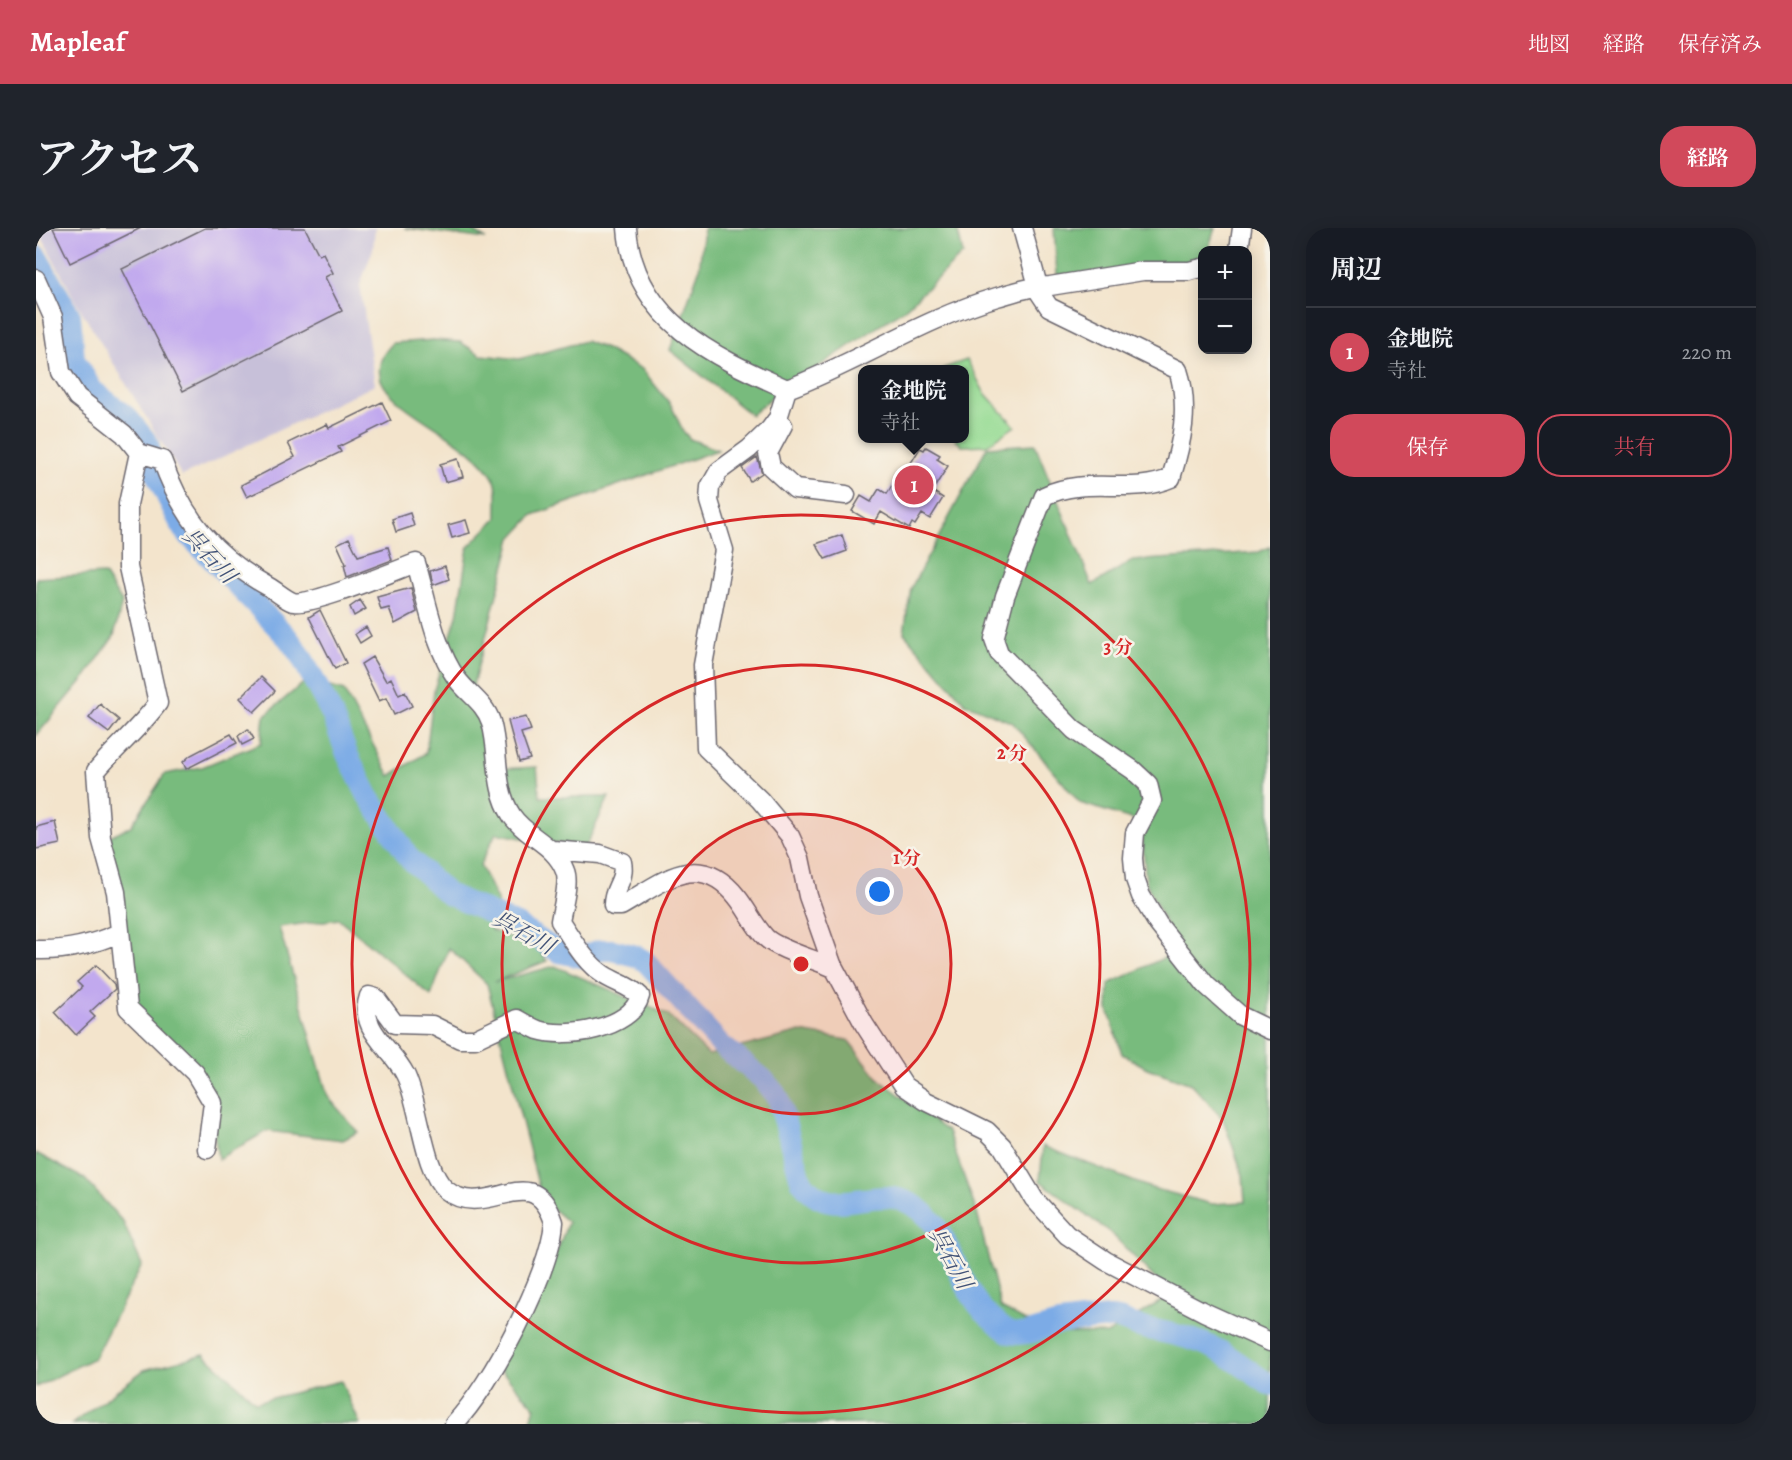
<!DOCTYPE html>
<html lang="ja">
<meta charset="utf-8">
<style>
body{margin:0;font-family:Alegreya,"Noto Serif JP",serif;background:#20242c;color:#f1f3f6}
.controls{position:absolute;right:18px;top:18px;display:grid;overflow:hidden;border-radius:12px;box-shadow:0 3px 15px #0003}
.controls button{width:54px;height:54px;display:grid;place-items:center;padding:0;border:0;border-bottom:2px solid #363941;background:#171b24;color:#f1f3f6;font:30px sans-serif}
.you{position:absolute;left:844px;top:664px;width:21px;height:21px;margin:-15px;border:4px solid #fff;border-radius:50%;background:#1a73e8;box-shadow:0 0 0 9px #1a73e833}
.badge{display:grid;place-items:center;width:39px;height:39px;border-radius:50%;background:#d1495b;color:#fff;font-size:20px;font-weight:700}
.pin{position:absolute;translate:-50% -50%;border:3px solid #fff;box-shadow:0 2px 6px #0006}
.popup{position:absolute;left:822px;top:137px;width:111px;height:78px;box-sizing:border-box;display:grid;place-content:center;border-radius:12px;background:#171b24;filter:drop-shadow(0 2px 4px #0005);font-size:20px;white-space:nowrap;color:#9ea1a6}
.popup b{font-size:22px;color:#f1f3f6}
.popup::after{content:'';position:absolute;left:50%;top:100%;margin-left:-12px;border:12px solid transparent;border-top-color:#171b24}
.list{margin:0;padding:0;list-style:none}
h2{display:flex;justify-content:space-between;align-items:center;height:78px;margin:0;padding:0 24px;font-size:26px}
h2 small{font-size:20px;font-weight:400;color:#9ea1a6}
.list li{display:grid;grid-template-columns:39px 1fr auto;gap:18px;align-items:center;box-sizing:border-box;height:90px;padding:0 24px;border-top:2px solid #363941}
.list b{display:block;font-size:22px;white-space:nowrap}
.list p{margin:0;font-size:20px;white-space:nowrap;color:#9ea1a6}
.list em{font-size:20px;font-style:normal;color:#9ea1a6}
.actions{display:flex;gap:12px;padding:18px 24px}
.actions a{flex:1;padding:14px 0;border:2px solid #d1495b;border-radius:24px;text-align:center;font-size:21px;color:#d1495b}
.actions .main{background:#d1495b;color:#fff}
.map{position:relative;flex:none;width:1234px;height:1196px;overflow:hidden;border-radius:24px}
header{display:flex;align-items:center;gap:36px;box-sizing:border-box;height:84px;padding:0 30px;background:#d1495b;color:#fff}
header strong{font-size:28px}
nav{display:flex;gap:33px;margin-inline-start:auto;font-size:21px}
.intro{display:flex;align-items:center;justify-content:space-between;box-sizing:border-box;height:144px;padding:0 36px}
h1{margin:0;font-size:42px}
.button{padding:15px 27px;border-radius:24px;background:#d1495b;color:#fff;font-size:21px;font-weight:700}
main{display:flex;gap:36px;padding:0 36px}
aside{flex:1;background:#171b24;border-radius:24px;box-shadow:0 3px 15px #0003}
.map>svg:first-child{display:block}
.industrial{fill:#c7c0d9}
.green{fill:#95db93;stroke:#5c7e67;stroke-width:1.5}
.forest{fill:#78bb7d;stroke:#4d6e5c;stroke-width:1.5}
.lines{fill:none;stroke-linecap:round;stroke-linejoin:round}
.river{stroke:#7babe6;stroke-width:22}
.building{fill:#c1a9ee}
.minor-casing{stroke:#6b666e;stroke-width:21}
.minor{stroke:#fff;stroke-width:18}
.ring{fill:none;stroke:#d62828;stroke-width:3}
.labels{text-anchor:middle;stroke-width:5;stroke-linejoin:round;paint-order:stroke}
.water-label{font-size:22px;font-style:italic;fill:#415277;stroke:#f7f3e8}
.centre{fill:#d62828;stroke:#f7f3e8;stroke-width:3}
.ring-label{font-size:18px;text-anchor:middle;font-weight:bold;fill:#d62828;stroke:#f7f3e8;stroke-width:5;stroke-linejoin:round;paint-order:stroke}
</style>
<header>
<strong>Mapleaf</strong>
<nav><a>地図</a><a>経路</a><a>保存済み</a></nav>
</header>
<div class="intro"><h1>アクセス</h1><a class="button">経路</a></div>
<main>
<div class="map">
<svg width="1234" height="1196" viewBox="0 0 1234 1196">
<rect width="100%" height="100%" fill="#f7f3e8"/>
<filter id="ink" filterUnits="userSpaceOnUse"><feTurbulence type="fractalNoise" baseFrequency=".0167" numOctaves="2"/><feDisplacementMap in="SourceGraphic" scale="12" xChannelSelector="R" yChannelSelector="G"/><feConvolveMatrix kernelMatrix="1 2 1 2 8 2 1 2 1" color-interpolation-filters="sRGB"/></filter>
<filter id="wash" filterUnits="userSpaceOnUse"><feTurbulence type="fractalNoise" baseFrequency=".008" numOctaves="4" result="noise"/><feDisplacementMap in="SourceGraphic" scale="24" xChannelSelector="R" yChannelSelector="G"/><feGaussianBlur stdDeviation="1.35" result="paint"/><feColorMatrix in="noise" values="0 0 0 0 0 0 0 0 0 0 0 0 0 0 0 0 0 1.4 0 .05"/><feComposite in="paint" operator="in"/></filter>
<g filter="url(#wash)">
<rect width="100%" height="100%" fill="#f3e4cc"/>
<!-- industrial -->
<path class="industrial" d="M 1,0 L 339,0 L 337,21 L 324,57 L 339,157 L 146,248 L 40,74 Z"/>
<!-- green -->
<path class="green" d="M 931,132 L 948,164 L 979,198 L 951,217 L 926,218 L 919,211 L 929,210 L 929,142 L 906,141 Z"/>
<!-- forest -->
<path class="forest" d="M 368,0 L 433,0 L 450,11 Z
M 668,0 L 921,0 L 927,26 L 870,80 L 731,173 L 715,187 L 634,122 L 663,42 Z
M 1018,0 L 1179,0 L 1172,22 L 1166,22 L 1166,40 L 1021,47 Z
M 397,112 L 424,114 L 445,127 L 483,131 L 549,113 L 570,121 L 606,141 L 635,177 L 647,203 L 654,211 L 682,222 L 497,287 L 476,310 L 437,457 L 461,541 L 501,539 L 504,569 L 573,569 L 550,618 L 506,614 L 460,605 L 444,637 L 462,674 L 455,702 L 500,719 L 511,733 L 458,754 L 519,738 L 632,787 L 673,827 L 765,804 L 812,812 L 843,851 L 912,904 L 941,985 L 965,1080 L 1012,1105 L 1071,1106 L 1135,1067 L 1076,1006 L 1004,953 L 1007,918 L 1112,959 L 1176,976 L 1209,974 L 1207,947 L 1187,891 L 1155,856 L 1111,840 L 1086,826 L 1072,781 L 1073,756 L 1142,723 L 1110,654 L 1105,594 L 1044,575 L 977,495 L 929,475 L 868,405 L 875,360 L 951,219 L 999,216 L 1056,357 L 1096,333 L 1223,324 L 1234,319 L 1234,1196 L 494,1196 L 499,1179 L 460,1137 L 518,1031 L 532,994 L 506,972 L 451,756 L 413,720 L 395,768 L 303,691 L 243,699 L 292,869 L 322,904 L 307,912 L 231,903 L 182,931 L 173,868 L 92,780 L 81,677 L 61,614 L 95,598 L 129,546 L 166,539 L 225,515 L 228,488 L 271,452 L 308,463 L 354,548 L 390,525 L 398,462 L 421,388 L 432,319 L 461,290 C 460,280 463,262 459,253 C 438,211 358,185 345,152 C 340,136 347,125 357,115 Z
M 68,346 L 86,374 L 78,408 L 51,447 L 0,508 L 0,350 Z
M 0,925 L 49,951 L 87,994 L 106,1037 L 58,1130 L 0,1159 Z
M 168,1126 L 220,1174 L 305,1153 L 324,1196 L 36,1196 L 108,1142 Z"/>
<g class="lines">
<!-- river -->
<path class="river" d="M 0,28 L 34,88 L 38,131 L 56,162 L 92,190 L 112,215 L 117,240 L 147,301 L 252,410 L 265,428 L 296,486 L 311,526 L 332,568 L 374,631 L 412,666 L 481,697 L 523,724 L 545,729 L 565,722 L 576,722 L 600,728 L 610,734 L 685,817 L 727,851 L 742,869 L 765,952 C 793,995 832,958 869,973 C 918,992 917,1064 960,1094 C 964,1098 969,1103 974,1105 C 991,1109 1008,1099 1023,1096 C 1040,1093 1057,1092 1073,1090 C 1086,1089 1096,1098 1108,1100 C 1133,1105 1159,1110 1182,1122 C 1199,1131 1217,1146 1234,1157"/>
</g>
<g id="blocks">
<!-- building -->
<path class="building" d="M 17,0 L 105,0 L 34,35 Z
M 169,0 L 269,0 L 283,27 L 287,25 L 297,45 L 289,49 L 306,83 L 147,163 L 86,41 Z
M 346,174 L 355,193 L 302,219 L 305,224 L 211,269 L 205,257 L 259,229 L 252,215 L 291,196 L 293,200 Z
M 890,219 L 904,227 L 901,231 L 912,238 L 896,263 L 907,270 L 894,291 L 886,286 L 879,297 L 876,295 L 873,301 L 845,284 L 838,296 L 816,283 L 825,268 L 835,274 L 843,261 L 851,266 L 860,251 L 864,253 L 884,220 L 888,222 Z
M 721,229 L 726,245 L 714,253 L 706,240 Z
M 422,231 L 427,249 L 409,254 L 404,236 Z
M 374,285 L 378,298 L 360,304 L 356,291 Z
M 430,292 L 434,305 L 416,310 L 412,297 Z
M 806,307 L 811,323 L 789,331 L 780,316 Z
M 313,310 L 322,328 L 352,319 L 356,332 L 311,349 L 308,337 L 310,336 L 301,316 Z
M 409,338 L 413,351 L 397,357 L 394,343 Z
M 375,360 L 381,384 L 359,396 L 353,380 L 345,382 L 341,369 Z
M 324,372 L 330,381 L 318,388 L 314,379 Z
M 284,382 L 310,435 L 299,441 L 273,389 Z
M 330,399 L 335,408 L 324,415 L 319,406 Z
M 336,429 L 350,453 L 355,450 L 363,467 L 369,464 L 376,478 L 358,487 L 350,470 L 343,473 L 325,436 Z
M 225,449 L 239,463 L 218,484 L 204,470 Z
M 64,476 L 83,492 L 73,505 L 53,490 Z
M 490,489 L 495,502 L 485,505 L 494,531 L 483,534 L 472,493 Z
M 212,501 L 218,511 L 206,517 L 202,508 Z
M 195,506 L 201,515 L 150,541 L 147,534 L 155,527 Z
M 19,594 L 24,616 L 0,621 L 0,599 Z
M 60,737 L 78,756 L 79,761 L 54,784 L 59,789 L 40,807 L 19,784 L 46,759 L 41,754 Z"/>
</g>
</g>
<g filter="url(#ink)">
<use href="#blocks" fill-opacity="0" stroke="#6b666e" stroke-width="1.5"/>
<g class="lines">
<defs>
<path id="minor" d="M 591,0 C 598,92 676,128 751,161
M 986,0 L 1002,58
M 1203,22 L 1206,0
M 1166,40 L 1153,43 L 1107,43 L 1014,58 C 995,58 979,64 961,69 C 886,91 823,134 751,161 L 742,190 L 734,201 L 713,221 L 683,243 L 674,259 L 673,273 L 688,322 L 667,437 L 670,520 L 724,572 L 754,608 L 764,630 L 772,668 L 796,736 L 828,796 L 868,858 L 890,873 L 951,903 L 966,918 L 998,971 L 1031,1007 L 1070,1033 L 1168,1084 L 1234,1114
M 0,51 L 17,89 L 25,144 L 41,169 L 88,206 L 103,225 L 126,232 C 147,291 179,329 233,359 C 240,363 250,372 257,374 C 276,378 358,343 380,335 C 391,372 398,419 421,451 C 432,466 449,475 455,494 C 464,525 457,559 476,588 C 491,610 519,616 529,643 C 534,655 526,680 524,693 C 536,711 549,735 568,747 C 580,755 593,757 604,768 C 596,801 530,811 502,802 C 495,799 488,795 481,791 L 439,811 L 424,811 L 396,797 L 359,796 L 340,770 L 333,768 C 321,801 357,821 369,846 C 384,875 387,943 410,962 C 451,995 496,928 518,994 C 514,1046 455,1158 418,1196
M 999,58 L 1013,79 L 1142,142 C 1154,178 1146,215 1135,250 C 1094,268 1052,247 1008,268 L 969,368 L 958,411 L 963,425 L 1038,502 L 1097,542 L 1112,556 L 1116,573 L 1099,605 L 1097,630 L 1099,651 L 1105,668 L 1122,696 L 1170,757 L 1205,788 L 1234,802
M 747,197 L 732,225 L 735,239 L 759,261 L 810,267
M 103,225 L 92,276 L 92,339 L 122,475 C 104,500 80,519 60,543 L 65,610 L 80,664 L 92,780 L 159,845 L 177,875 L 171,921
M 517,622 L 564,626 L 586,634 C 590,654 576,659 577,678 L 585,678 C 626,655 662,620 701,669 C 711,681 719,699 730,710 C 743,722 781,732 798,740
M 0,722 C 30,723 56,717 83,705"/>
</defs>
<!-- minor casing -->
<use href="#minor" class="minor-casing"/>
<!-- minor -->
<use href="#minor" class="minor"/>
</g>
</g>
<!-- distance rings -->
<circle cx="765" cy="736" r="150" fill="#d62828" fill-opacity=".12"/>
<g class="ring">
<circle cx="765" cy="736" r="150"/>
<circle cx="765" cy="736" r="299"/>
<circle cx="765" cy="736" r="449"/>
</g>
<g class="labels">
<!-- water labels -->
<g class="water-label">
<text transform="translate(174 327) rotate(47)" y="8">呉石川</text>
<text transform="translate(488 704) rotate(29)" y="8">呉石川</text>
<text transform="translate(915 1030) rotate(61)" y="8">呉石川</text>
</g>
</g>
<circle cx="765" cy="736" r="9" class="centre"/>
<g class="ring-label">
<text x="1082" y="425">3 分</text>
<text x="976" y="531">2 分</text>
<text x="871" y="636">1 分</text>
</g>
</svg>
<div class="controls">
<button>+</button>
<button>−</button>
</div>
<div class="you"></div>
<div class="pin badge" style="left:878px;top:257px">1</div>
<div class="popup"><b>金地院</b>寺社</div>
</div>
<aside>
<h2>周辺<small></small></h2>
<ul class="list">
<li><span class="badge">1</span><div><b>金地院</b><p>寺社</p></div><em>220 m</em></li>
</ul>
<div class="actions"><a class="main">保存</a><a>共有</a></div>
</aside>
</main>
